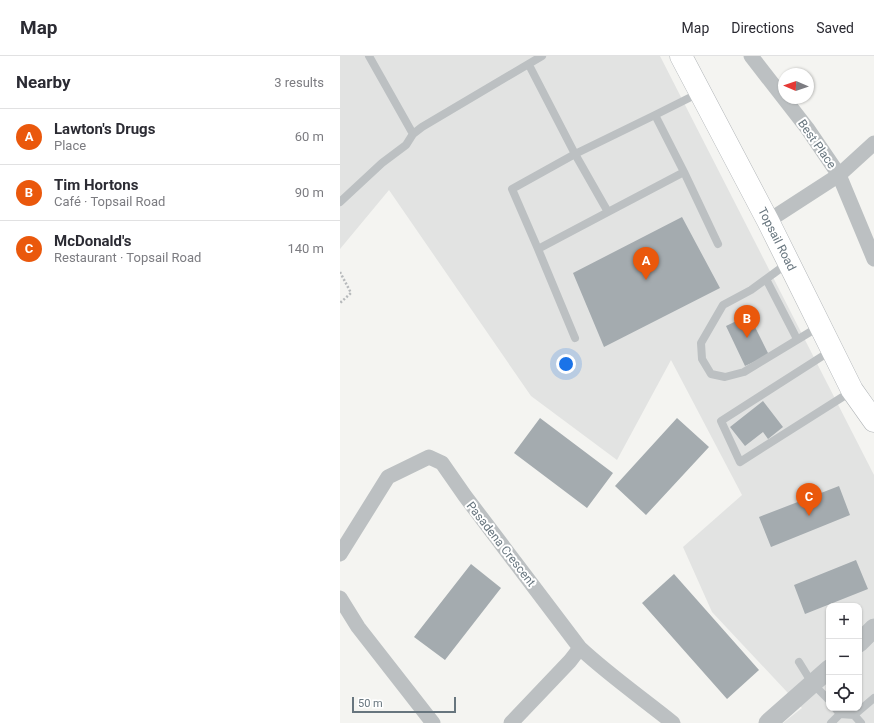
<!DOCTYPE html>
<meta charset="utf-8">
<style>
body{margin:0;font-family:Roboto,sans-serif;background:#f2f2f3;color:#2b2b33}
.controls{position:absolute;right:12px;bottom:12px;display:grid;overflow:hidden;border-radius:8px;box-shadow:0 1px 3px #0004}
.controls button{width:36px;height:36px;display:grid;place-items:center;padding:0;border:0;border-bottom:1px solid #e1e1e2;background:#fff;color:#2b2b33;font:20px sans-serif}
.compass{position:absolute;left:438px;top:12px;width:36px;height:36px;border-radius:50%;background:#fff;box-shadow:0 1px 3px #0004;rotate:272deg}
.scale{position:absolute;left:12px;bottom:10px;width:104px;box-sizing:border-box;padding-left:4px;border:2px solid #67757e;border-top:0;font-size:11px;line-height:14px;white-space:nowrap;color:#67757e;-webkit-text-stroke:3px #fff;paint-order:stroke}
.you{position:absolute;left:226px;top:308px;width:14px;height:14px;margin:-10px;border:3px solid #fff;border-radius:50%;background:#1a73e8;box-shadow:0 0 0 6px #1a73e833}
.badge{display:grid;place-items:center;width:26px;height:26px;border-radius:50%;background:#ea580c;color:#fff;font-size:13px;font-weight:700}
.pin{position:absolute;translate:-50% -33px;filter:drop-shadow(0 1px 2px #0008)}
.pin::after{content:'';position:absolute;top:21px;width:14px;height:12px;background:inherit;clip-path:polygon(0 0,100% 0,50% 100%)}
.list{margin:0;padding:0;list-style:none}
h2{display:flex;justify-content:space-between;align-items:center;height:52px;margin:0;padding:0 16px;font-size:17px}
h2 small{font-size:13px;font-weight:400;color:#7c7c81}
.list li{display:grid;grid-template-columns:26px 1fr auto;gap:12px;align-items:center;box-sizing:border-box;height:56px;padding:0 16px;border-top:1px solid #e1e1e2}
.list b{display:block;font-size:15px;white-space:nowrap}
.list p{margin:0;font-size:13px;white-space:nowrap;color:#7c7c81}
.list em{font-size:13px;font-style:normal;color:#7c7c81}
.icon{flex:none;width:22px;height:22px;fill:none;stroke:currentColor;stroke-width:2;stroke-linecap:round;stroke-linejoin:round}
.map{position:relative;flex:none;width:534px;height:667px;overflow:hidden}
header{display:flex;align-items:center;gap:24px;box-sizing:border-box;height:56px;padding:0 20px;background:#fff;border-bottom:1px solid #e1e1e2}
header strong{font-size:19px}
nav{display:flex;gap:22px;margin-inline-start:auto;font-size:14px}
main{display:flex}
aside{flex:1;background:#fff}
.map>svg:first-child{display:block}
.built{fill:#e2e3e2;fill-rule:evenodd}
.building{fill:#a4abaf}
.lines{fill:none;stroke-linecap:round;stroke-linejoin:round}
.primary-casing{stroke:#b0b4b7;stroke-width:23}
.path{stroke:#b6b9bb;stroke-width:2.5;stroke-dasharray:2 2;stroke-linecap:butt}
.service{stroke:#bcc0c2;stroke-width:8}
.minor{stroke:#bcc0c2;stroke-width:15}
.tertiary{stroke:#bcc0c2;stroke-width:19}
.primary{stroke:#fff;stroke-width:22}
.labels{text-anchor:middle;stroke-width:4;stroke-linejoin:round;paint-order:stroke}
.street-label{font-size:12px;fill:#67757e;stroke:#fff}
</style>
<header>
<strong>Map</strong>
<nav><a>Map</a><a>Directions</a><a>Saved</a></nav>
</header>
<main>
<aside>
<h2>Nearby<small>3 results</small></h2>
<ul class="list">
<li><span class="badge">A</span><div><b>Lawton's Drugs</b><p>Place</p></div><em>60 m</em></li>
<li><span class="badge">B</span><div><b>Tim Hortons</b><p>Café · Topsail Road</p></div><em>90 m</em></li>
<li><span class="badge">C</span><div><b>McDonald's</b><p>Restaurant · Topsail Road</p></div><em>140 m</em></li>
</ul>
</aside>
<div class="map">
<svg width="534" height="667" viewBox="0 0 534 667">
<rect width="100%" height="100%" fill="#f4f4f1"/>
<!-- built -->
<path class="built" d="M 0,0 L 320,0 L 534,419 L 534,667 L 443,667 L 462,652 L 372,556 L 343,491 L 402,439 L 331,304 L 277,404 L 191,340 L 49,134 L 0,193 ZM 489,550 L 519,550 L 519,652 L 489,652 Z"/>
<!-- building -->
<path class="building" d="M 342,161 L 380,232 L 264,291 L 233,217 Z
M 409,259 L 429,299 L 405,310 L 386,270 Z
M 423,345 L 443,371 L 428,383 L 423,376 L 405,390 L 390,371 Z
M 200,362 L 273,417 L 247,452 L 174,397 Z
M 337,362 L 369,391 L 306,459 L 275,430 Z
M 499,430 L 510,459 L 431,491 L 419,461 Z
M 516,504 L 528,533 L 465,558 L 454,529 Z
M 131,508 L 161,532 L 105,604 L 74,581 Z
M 334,518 L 419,614 L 387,643 L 302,547 Z"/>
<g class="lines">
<defs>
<path id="primary" d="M 341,0 L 428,165 L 512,334 L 534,365"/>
</defs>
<!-- primary casing -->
<use href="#primary" class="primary-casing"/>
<!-- path -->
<path class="path" d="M 0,216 L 11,237 L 0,247"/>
<!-- service -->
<path class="service" d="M 29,0 L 73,78
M 189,9 L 235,98 L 268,156 L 198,193 L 235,282
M 344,116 L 315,59 L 359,37
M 0,146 L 42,107 L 66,89 L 73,78 L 82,71 L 202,0
M 268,156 L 344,116 L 378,188
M 198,193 L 172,133 L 235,98 L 315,59
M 448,207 L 411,234 L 383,249 L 361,287 L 362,303 L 371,318 L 385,321 L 404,316 L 480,270
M 426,223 L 457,283
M 492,294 L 381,365 L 400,406 L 512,335
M 459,606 L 472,627 L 489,644
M 495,652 L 500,658 L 514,659 L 521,667
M 514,659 L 534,642
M 491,667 L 500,658"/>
<!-- minor -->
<path class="minor" d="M 411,0 L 467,72 L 499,119 L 534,203
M 428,165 L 499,119 L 534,87
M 0,498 L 48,421 L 89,401 L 102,407 L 125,440 L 240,592 C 269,619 302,642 333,667
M 0,542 L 18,571 L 93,667
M 171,667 L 230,605 L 240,592"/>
<!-- tertiary -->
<path class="tertiary" d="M 519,587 L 534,572
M 428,667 L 489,613"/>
<!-- primary -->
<use href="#primary" class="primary"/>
</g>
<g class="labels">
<!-- street labels -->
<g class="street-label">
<text transform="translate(477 88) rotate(55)" y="4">Best Place</text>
<text transform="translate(437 183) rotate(63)" y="4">Topsail Road</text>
<text transform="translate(161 488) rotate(52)" y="4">Pasadena Crescent</text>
</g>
</g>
</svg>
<div class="controls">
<button>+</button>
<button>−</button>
<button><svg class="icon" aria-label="locate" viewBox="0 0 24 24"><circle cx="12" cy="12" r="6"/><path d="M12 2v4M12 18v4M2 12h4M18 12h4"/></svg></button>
</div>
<svg class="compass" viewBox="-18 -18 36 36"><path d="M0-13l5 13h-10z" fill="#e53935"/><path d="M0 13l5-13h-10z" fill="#7c7c81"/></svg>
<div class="scale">50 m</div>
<div class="you"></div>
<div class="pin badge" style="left:306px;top:224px">A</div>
<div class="pin badge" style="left:407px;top:282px">B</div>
<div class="pin badge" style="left:469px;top:460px">C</div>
</div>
</main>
